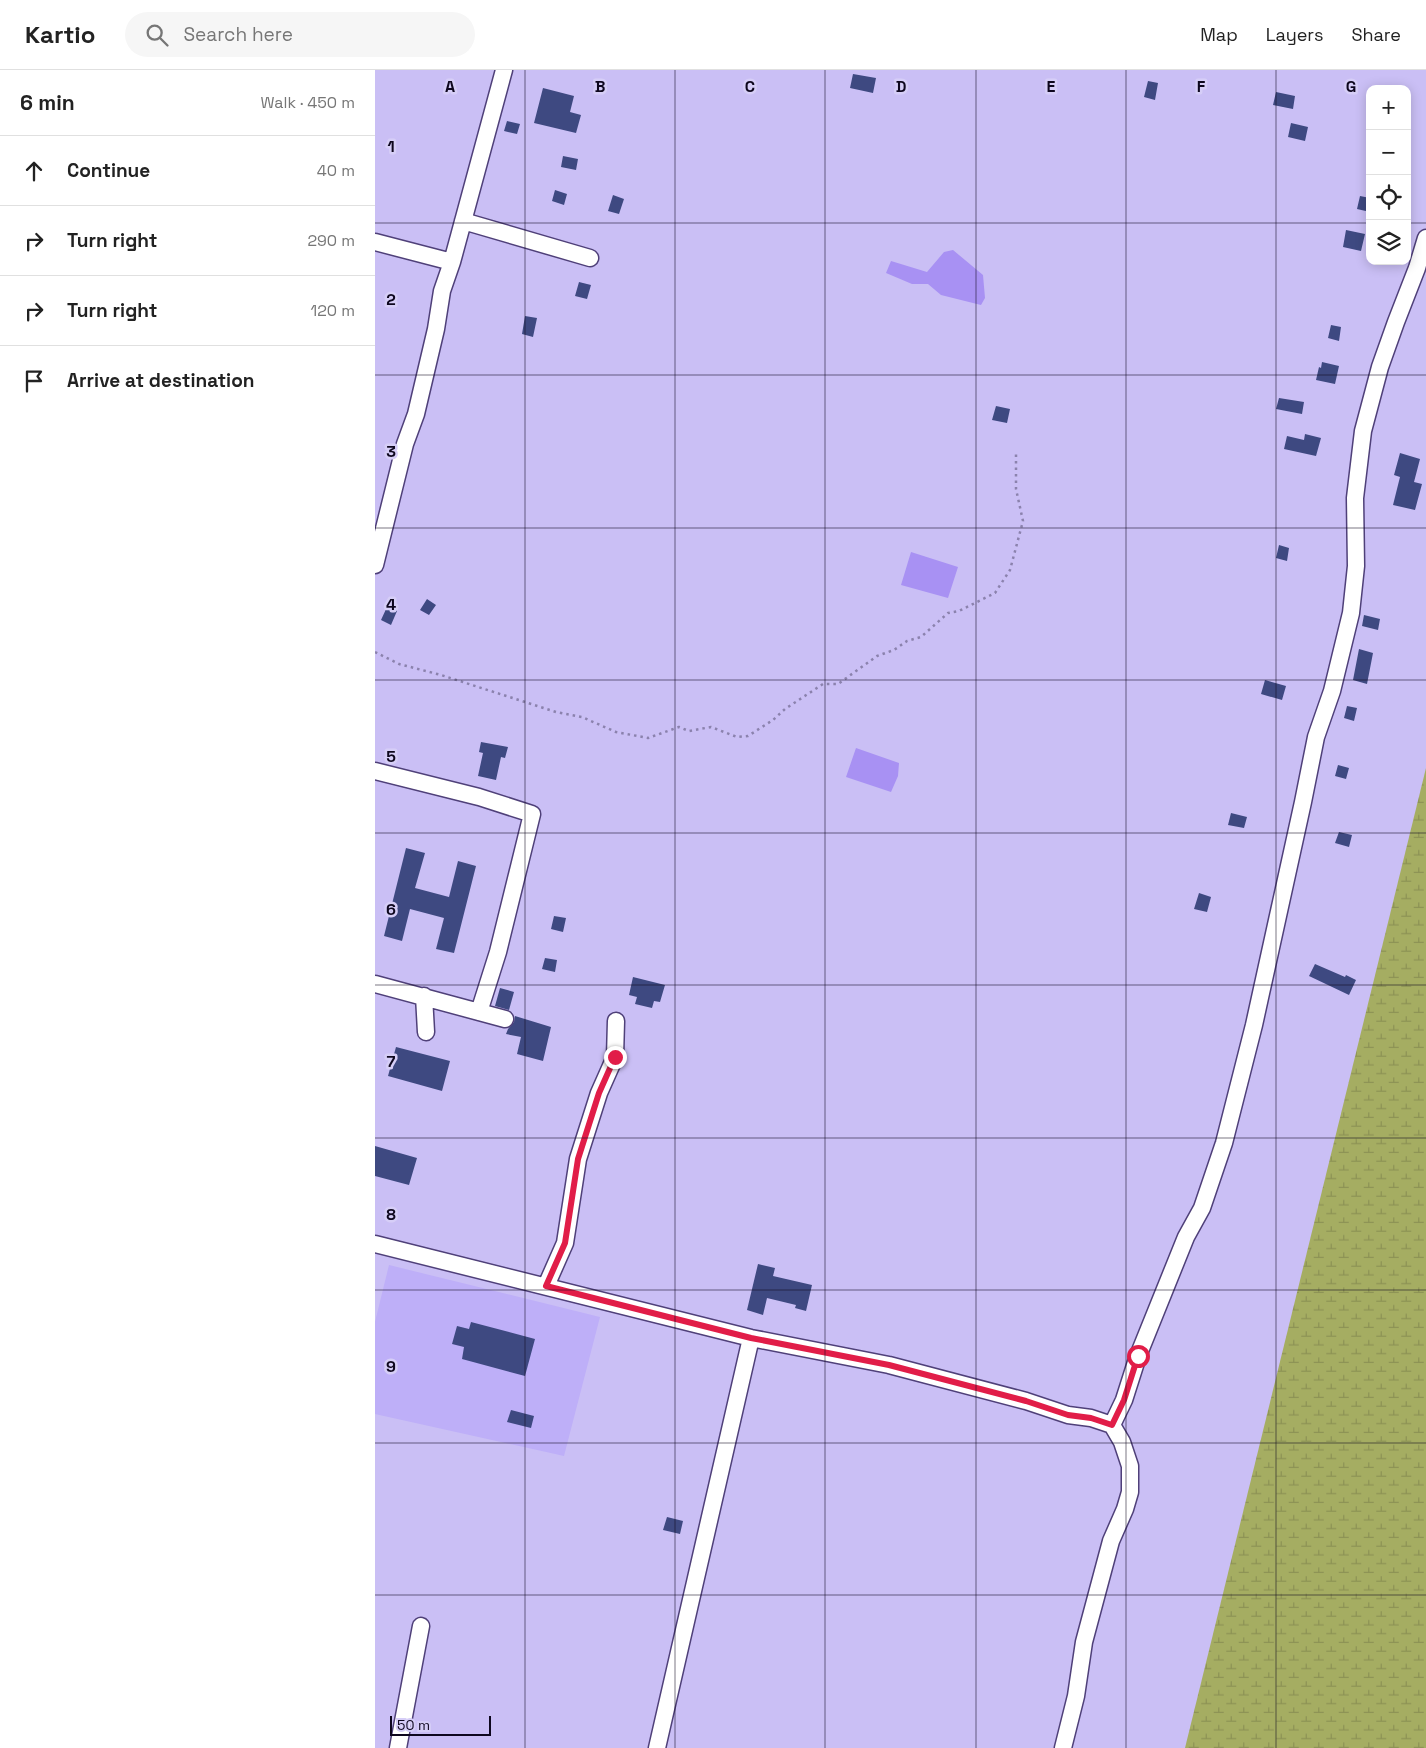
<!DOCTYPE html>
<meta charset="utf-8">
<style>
body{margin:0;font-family:"Space Grotesk",sans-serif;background:#f6f6f6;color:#222}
.controls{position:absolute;right:15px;top:15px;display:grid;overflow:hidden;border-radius:10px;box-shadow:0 2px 12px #0003}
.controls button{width:45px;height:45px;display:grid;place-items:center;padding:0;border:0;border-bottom:1px solid #e0e0e0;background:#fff;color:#222;font:25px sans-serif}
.scale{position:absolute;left:15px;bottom:12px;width:101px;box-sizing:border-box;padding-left:5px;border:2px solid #0e071e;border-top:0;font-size:14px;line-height:18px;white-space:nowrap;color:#0e071e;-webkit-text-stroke:4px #d6cef7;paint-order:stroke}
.stop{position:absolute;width:15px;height:15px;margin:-11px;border:4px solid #e11d48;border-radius:50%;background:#fff}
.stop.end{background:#e11d48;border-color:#fff;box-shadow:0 1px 5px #0008}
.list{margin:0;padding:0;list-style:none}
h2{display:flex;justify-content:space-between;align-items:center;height:65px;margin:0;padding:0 20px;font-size:21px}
h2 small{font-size:16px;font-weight:400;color:#767676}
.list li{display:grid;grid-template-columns:32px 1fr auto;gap:15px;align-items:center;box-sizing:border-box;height:70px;padding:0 20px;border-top:1px solid #e0e0e0}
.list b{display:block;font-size:19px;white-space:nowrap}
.list em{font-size:16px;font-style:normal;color:#767676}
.icon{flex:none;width:28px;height:28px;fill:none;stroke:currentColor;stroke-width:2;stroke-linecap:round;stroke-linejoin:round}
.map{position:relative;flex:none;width:1051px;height:1678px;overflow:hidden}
header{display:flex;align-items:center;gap:30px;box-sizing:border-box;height:70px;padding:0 25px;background:#fff;border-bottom:1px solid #e0e0e0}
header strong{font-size:24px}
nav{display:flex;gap:28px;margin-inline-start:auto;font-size:18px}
.search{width:350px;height:45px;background:#f6f6f6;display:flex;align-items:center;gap:12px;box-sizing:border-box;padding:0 18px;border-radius:28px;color:#767676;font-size:19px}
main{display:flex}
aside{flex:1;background:#fff}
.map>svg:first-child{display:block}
.built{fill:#beaff8}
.wetland{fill:url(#wetland-marsh)}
.water{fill:#a891f3}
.building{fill:#3e4981}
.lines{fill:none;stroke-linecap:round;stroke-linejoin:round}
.minor-casing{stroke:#4f4079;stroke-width:19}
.path{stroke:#8b82ad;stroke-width:2.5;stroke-dasharray:2.5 4;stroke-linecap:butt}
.minor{stroke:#fff;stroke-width:16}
.route{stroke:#e11d48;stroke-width:6}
.grid{fill:none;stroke:#0e071e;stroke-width:1;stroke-opacity:0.55}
.grid-label{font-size:16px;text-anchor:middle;font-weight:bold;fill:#0e071e;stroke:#d6cef7;stroke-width:5;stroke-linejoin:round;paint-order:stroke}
</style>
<header>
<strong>Kartio</strong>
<div class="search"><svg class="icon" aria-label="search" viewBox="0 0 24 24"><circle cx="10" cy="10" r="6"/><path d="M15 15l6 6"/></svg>Search here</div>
<nav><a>Map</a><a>Layers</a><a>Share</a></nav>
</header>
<main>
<aside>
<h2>6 min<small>Walk · 450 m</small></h2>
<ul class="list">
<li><svg class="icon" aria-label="ahead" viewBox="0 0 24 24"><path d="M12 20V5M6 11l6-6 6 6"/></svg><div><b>Continue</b></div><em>40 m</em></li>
<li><svg class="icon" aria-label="right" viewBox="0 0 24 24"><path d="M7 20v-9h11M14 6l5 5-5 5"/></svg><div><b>Turn right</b></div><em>290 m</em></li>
<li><svg class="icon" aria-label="right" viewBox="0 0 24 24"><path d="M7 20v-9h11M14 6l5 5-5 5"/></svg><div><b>Turn right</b></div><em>120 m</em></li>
<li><svg class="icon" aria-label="arrive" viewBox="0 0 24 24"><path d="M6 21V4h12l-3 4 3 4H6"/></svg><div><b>Arrive at destination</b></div></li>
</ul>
</aside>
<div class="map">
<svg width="1051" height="1678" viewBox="0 0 1051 1678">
<defs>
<pattern id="wetland-marsh" width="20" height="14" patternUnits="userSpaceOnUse" patternTransform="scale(1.25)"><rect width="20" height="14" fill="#a5ad62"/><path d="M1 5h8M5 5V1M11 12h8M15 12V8" fill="none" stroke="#8d9355"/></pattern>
</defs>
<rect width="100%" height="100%" fill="#cabff5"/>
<!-- built -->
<path class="built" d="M 14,1195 L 225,1247 L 189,1386 L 0,1344 L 0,1252 Z"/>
<!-- wetland -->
<path class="wetland" d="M 1051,698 L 1051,1678 L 810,1678 Z"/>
<!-- water -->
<path class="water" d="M 578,180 L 608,205 L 610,228 L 606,235 L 566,225 L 553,214 L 537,214 L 511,203 L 516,191 L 552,202 L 569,182 Z
M 536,482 L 583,497 L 573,528 L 526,515 Z
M 481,678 L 524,693 L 523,706 L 516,722 L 471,707 Z"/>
<!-- building -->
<path class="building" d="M 478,4 L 501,8 L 498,23 L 475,18 Z
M 773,11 L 783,13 L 780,30 L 769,27 Z
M 168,18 L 199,26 L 195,42 L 206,45 L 201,63 L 159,53 Z
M 901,22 L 920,26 L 918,39 L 898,35 Z
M 132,51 L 145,54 L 142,64 L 129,61 Z
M 916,53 L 933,57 L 930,71 L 913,67 Z
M 188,86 L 203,89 L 201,100 L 186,97 Z
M 180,120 L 192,124 L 189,135 L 177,131 Z
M 238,125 L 249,129 L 244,144 L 233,141 Z
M 985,126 L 995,128 L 995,142 L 982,139 Z
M 971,160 L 990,164 L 986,181 L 968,177 Z
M 204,212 L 216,215 L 212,229 L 200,226 Z
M 150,246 L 162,248 L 158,267 L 147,264 Z
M 956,255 L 966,257 L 964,271 L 953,268 Z
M 947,292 L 964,296 L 960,314 L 941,310 L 944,297 L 946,298 Z
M 904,328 L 929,332 L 927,344 L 901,339 Z
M 621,336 L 635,339 L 632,353 L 617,350 Z
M 930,364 L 946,368 L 941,386 L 909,379 L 912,366 L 929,370 Z
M 1025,383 L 1045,389 L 1039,412 L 1047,414 L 1040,440 L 1018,435 L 1025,407 L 1019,405 Z
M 904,475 L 914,478 L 912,491 L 901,488 Z
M 52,529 L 61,535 L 54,545 L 45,540 Z
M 12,537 L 22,541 L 16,555 L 6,550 Z
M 989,545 L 1005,549 L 1003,560 L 987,556 Z
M 984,579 L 998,583 L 992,614 L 978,610 Z
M 890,610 L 911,616 L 907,630 L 886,624 Z
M 972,636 L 982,638 L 979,651 L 969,648 Z
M 106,672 L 133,677 L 130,688 L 126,687 L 121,710 L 103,706 L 108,683 L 104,682 Z
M 963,695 L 974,698 L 971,709 L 960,706 Z
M 856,743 L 872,747 L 869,758 L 853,755 Z
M 964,762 L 977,765 L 974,777 L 960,773 Z
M 31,778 L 50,783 L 40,818 L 74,827 L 83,791 L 101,796 L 79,883 L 61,879 L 69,848 L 35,839 L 27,871 L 9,866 Z
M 824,823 L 836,827 L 832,842 L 819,839 Z
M 179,846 L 191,848 L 188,862 L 176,859 Z
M 170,888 L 182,890 L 180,902 L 167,899 Z
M 940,894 L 970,907 L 971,905 L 981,910 L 974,925 L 934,906 Z
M 258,907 L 290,915 L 285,932 L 279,931 L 277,938 L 260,934 L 262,927 L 254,925 Z
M 125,918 L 139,922 L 134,940 L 120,936 Z
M 140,946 L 176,957 L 168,991 L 142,984 L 146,967 L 131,964 L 133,959 L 139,952 Z
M 21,977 L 75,991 L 67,1021 L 13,1006 Z
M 0,1076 L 42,1088 L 34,1115 L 0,1106 Z
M 383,1194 L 400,1198 L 398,1206 L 437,1215 L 431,1241 L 420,1238 L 421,1235 L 392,1228 L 388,1245 L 372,1240 Z
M 96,1252 L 160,1269 L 150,1306 L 87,1289 L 89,1277 L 77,1274 L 82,1256 L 94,1259 Z
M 136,1340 L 159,1346 L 156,1358 L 132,1352 Z
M 292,1447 L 308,1451 L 305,1464 L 288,1460 Z"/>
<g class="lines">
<defs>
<path id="minor" d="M 88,151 L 215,188
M 0,172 L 77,192
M 0,495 L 30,374 L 41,344 L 61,259 L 67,221 L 77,192 L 129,0
M 0,701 L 104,727 L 157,744 L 123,882 L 104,942
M 0,914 L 130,949
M 49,926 L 51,962
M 0,1174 L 376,1268 L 514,1295 L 651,1331 L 693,1345 L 716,1348 L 737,1355 L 747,1372 L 755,1396 L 755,1422 L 750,1439 L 736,1471 L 709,1572 L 701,1626 L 688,1678
M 171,1216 L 190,1173 L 203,1089 L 224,1023 L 240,987 L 241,951
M 737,1355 L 749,1330 L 763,1286 L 811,1167 L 827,1138 L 849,1073 L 879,955 L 928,732 L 941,667 L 957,621 L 976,543 L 981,496 L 980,428 L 988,361 L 1005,297 L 1021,252 L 1042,198 L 1051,168
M 23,1678 L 46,1556
M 282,1678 L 376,1268"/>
</defs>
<!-- minor casing -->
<use href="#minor" class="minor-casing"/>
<!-- path -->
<path class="path" d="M 0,582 L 24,594 L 66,605 L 181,642 L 207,647 L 241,662 L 273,668 L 304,657 L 314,661 L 336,657 L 362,667 L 373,666 L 398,650 L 410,639 L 448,614 L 463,614 L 502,586 L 519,580 L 532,571 L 546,567 L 573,543 L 584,541 L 620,523 L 635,500 L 648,451 L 641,419 L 641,384"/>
<!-- minor -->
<use href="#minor" class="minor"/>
</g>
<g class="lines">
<!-- route -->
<path class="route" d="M 240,987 L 224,1023 L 203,1089 L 190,1173 L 171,1216 L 376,1268 L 514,1295 L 651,1331 L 693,1345 L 716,1348 L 737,1355 L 749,1330 L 763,1286"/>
</g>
<!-- grid -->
<path class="grid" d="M 150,0 L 150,1678M 300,0 L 300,1678M 450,0 L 450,1678M 601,0 L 601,1678M 751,0 L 751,1678M 901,0 L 901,1678M 0,153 L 995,153M 1032,153 L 1051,153M 0,305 L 1051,305M 0,458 L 1051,458M 0,610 L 1051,610M 0,763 L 1051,763M 0,915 L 1051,915M 0,1068 L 1051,1068M 0,1220 L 1051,1220M 0,1373 L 1051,1373M 0,1525 L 1051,1525"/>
<g class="grid-label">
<text x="75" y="22">A</text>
<text x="225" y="22">B</text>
<text x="375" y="22">C</text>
<text x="526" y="22">D</text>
<text x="676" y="22">E</text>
<text x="826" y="22">F</text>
<text x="976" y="22">G</text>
<text x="16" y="82">1</text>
<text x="16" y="235">2</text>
<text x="16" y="387">3</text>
<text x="16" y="540">4</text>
<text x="16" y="692">5</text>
<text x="16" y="845">6</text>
<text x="16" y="997">7</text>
<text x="16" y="1150">8</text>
<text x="16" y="1302">9</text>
</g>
</svg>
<div class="controls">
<button>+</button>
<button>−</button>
<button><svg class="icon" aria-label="locate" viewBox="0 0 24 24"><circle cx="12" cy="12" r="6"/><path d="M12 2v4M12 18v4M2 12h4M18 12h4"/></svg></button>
<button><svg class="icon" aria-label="layers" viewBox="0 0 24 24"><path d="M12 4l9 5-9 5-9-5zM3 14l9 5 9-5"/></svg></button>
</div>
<div class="scale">50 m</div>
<div class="stop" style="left:763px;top:1286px"></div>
<div class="stop end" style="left:240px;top:987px"></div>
</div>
</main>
